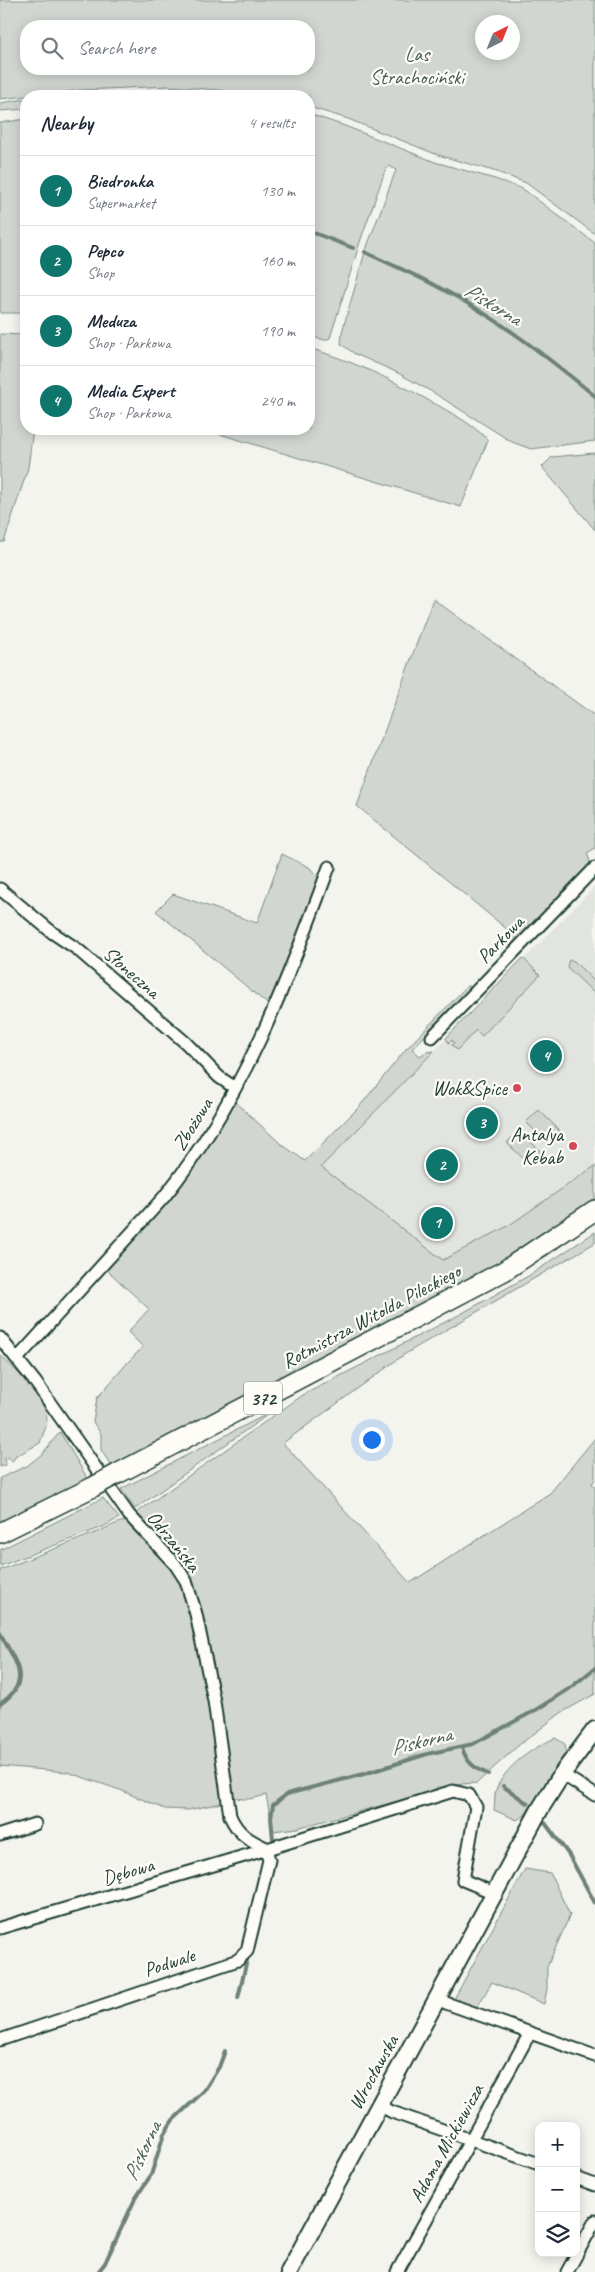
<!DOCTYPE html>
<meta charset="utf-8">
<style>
body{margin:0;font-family:Caveat,sans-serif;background:#f2f2f3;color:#1f2937}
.controls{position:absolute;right:15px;bottom:15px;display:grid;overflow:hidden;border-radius:10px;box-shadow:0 2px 12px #0003}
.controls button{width:45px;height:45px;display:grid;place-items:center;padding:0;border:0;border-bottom:1px solid #e0e1e3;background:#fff;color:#1f2937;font:25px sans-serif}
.compass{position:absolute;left:475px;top:15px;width:45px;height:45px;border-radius:50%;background:#fff;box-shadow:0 2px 12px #0003;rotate:43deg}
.you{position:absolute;left:371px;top:1439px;width:18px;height:18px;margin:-12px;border:4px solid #fff;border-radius:50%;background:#1a73e8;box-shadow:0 0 0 8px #1a73e833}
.badge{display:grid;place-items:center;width:32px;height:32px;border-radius:50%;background:#0f766e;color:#fff;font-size:16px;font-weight:700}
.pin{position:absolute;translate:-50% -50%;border:2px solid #fff;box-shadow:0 1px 5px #0006}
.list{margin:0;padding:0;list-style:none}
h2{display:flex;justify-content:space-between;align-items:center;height:65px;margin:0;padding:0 20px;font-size:21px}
h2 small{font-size:16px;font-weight:400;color:#747a83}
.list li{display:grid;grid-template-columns:32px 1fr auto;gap:15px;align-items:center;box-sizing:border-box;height:70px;padding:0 20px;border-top:1px solid #e0e1e3}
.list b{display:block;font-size:19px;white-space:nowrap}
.list p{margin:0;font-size:16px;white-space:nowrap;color:#747a83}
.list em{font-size:16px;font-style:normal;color:#747a83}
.icon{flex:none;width:28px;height:28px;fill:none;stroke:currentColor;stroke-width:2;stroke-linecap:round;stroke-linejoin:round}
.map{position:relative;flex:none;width:595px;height:2272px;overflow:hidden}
.search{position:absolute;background:#fff;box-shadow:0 2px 12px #0003;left:20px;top:20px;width:295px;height:55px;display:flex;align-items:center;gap:12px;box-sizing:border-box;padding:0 18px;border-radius:20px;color:#747a83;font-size:19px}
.panel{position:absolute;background:#fff;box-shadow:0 2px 12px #0003;left:20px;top:90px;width:295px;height:345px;border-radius:20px}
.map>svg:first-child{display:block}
.built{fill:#e2e5df}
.green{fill:#d1d6d1;stroke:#788a82;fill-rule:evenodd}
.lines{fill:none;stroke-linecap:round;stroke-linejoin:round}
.stream{stroke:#6e8179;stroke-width:4}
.street-casing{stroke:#1f3d34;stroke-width:15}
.secondary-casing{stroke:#1f3d34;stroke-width:20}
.primary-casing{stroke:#1f3d34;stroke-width:22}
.street{stroke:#fdfcf7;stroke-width:11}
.secondary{stroke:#fdfcf7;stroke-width:16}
.primary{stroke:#fdfcf7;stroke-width:19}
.primary-bridge-casing{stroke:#1f3d34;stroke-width:22;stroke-linecap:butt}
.primary-bridge{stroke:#fdfcf7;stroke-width:19}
.poi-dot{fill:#d1495b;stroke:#fdfcf7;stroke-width:2}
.labels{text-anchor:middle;stroke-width:4.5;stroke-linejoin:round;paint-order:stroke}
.shield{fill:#fdfcf7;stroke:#62766e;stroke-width:1}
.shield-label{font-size:19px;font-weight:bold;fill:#1f3d34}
.park-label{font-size:20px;fill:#435c53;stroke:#fdfcf7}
.street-label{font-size:20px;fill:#1f3d34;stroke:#fdfcf7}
.poi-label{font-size:20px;fill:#1f3d34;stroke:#fdfcf7;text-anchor:end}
.water-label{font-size:21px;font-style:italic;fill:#475f56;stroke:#fdfcf7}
</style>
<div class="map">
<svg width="595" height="2272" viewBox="0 0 595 2272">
<rect width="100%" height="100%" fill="#f4f4ef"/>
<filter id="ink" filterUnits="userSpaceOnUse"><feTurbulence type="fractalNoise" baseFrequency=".02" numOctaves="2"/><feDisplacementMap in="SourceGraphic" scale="10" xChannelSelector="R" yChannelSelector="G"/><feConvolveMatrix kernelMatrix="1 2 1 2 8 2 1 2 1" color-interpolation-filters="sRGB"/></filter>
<g filter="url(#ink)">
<!-- built -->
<path class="built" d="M 595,886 L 595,1166 L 508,1226 L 443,1260 L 321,1167 Z"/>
<!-- green -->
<path class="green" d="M 0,0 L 595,0 L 595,234 L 526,183 L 497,172 L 438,155 L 348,119 L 309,107 L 309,96 L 262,96 L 218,90 L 169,86 L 83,90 L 0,99 ZM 512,22 L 512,52 L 482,52 L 482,22 ZM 309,26 L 309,69 L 26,69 L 26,26 Z
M 26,99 L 26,109 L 0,111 L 0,103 Z
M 309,114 L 345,126 L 435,162 L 495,179 L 523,189 L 595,243 L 595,441 L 531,449 L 512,442 L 434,393 L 396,372 L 355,354 L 341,344 L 342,332 L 365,252 L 396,170 L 389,166 L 385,171 L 360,242 L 330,338 L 325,340 L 309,336 Z
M 26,119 L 26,313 L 0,313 L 0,123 Z
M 0,334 L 26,335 L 26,429 L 33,429 L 28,468 L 4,542 L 0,542 Z
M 309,348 C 352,361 389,378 428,400 C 450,412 470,422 488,440 L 461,507 L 203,429 L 309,429 Z
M 595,453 L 595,530 L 542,467 L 552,457 Z
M 433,599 L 595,716 L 595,848 L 587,853 L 590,862 L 589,866 L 515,944 L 511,940 L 514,935 L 357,806 Z
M 282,854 L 309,867 L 318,877 L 318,889 L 271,1007 L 156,911 L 173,894 L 257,923 Z
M 523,958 L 540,975 L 482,1036 L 476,1030 L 457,1050 L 452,1045 L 454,1043 L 452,1040 L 449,1043 L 446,1038 Z
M 569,960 L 574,961 L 595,982 L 595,994 L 567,967 Z
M 468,985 L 471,988 L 412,1049 L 420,1056 L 426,1052 L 434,1051 L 321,1167 L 443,1260 L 508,1226 L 595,1166 L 595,1203 L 511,1260 L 113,1468 L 101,1450 L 101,1434 L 93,1422 L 97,1398 L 129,1361 L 143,1347 L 128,1332 L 149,1309 L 106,1269 L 162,1207 L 187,1175 L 234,1101 L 280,1143 L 305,1161 L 359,1107 L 406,1049 Z
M 539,1110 L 560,1131 L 548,1144 L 526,1122 Z
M 519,1130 L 541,1152 L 529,1164 L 507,1143 Z
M 595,1217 L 595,1222 L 548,1255 L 507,1279 L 122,1482 Z
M 595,1232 L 595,1243 L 593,1244 L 405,1354 L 283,1443 L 410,1583 L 550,1493 L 595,1438 L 595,1479 L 592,1484 L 595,1486 L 595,1694 L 561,1713 L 519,1745 L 477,1783 L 462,1784 L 297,1828 L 273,1831 L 266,1795 C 254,1798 241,1803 231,1794 L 217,1689 L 194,1586 L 186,1571 L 151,1533 L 156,1526 L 151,1524 L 148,1529 L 137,1515 L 139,1511 L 303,1395 L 459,1315 L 530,1275 Z
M 0,1355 C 15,1370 46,1397 47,1420 C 47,1427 42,1436 40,1443 L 15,1457 L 12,1462 L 8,1457 L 5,1458 L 5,1465 L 0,1467 Z
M 273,1411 L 135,1509 L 121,1489 Z
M 60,1432 L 89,1481 L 0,1525 L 0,1478 L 27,1466 L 42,1454 Z
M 103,1498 L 119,1518 L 103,1527 L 0,1566 L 0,1550 Z
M 127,1521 L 180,1577 L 185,1589 L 204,1669 L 222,1803 L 188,1810 L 165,1809 L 120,1790 L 67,1772 L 0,1766 L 0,1570 L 95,1533 L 120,1522 Z
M 555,1738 L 565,1744 L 566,1752 L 525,1815 L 517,1820 L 494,1810 C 495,1804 494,1796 496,1790 C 505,1766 533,1748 555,1738 Z
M 525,1869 L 550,1873 L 570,1915 L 547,1967 L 547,1989 L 544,2004 L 492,1982 L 476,2009 L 453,2001 Z"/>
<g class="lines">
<!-- stream -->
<path class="stream" d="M 309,231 L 353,248
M 365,252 C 389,264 414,274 438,287 C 494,315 546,356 595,396
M 0,1633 C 15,1662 34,1681 0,1704
M 462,1748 C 467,1762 473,1768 488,1774
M 503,1786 L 527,1803
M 545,1823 L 569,1855 L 595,1903
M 273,1839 L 271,1818 L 273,1805 L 287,1794 L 364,1774 L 427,1754 L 473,1744 L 534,1711 L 569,1689 L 595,1668
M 238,1998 L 247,1960
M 98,2272 L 105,2263 L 135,2199 L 151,2175 L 164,2134 L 173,2120 L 204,2091 L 219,2067 L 225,2051"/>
<defs>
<path id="street" d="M 0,889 L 53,933 L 77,949 L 186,1043 L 219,1077 L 235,1088
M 432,1037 L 595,868
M 0,1338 L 36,1383 L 129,1515 L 175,1564 L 186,1581 L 196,1614 L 214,1701 L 230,1816 C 238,1834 249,1840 266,1848 L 269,1860 L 247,1951 L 238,1960 L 0,2040
M 18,1358 L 164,1197 C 242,1100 287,983 329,867
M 562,1774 L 595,1795
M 0,1835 L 35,1824
M 0,1928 L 251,1854 L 453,1791 L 469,1795 L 476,1807 L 463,1880 L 494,1893
M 438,1998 L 446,2003 L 595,2056
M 379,2105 L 392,2112 L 539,2164
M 576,2178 L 595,2185
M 397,2272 L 530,2033
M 567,2272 L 595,2221"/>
<path id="secondary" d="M 289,2272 L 540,1809 L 562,1774 L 595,1730"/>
<path id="primary" d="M 117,1474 L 504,1271 L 595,1210
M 0,1533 L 93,1487"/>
</defs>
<!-- street casing -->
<use href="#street" class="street-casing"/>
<!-- secondary casing -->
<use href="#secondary" class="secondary-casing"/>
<!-- primary casing -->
<use href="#primary" class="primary-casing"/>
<!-- street -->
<use href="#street" class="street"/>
<!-- secondary -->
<use href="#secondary" class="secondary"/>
<!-- primary -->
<use href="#primary" class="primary"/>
<defs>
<path id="primary-bridge" d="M 93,1487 L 117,1474"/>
</defs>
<!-- primary-bridge casing -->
<use href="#primary-bridge" class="primary-bridge-casing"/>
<!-- primary-bridge -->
<use href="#primary-bridge" class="primary-bridge"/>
</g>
</g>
<!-- markers -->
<g class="poi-dot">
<circle cx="517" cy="1088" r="5"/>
<circle cx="573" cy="1146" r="5"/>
</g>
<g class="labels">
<!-- shield labels -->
<rect class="shield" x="244" y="1381.5" width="38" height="33" rx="4"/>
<g class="shield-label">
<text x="263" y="1405">372</text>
</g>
<!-- park labels -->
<g class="park-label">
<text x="417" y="61">Las<tspan x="417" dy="23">Strachociński</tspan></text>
</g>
<!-- street labels -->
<g class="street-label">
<text transform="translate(500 939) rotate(-46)" y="7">Parkowa</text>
<text transform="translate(132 972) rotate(41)" y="7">Słoneczna</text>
<text transform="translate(192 1124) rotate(-58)" y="7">Zbożowa</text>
<text transform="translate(371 1316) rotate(-28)" y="7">Rotmistrza Witolda Pileckiego</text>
<text transform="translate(174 1541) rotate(51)" y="7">Odrzańska</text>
<text transform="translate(128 1871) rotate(-16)" y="7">Dębowa</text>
<text transform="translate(169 1962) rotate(-18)" y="7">Podwale</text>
<text transform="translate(373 2072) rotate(-61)" y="7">Wrocławska</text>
<text transform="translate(446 2143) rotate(-61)" y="7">Adama Mickiewicza</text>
</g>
<!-- poi labels -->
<g class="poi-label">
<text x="507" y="1095">Wok&amp;Spice</text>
<text x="563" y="1141">Antalya<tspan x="563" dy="23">Kebab</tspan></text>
</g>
<!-- water labels -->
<g class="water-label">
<text transform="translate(493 304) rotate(31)" y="7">Piskorna</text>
<text transform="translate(421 1741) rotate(-14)" y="7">Piskorna</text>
<text transform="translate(142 2151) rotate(-65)" y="7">Piskorna</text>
</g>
</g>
</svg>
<div class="controls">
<button>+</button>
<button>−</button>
<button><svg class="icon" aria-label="layers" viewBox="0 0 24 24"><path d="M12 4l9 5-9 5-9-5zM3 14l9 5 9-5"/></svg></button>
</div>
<svg class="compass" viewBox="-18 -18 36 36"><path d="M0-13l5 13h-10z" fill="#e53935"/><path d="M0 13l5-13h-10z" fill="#747a83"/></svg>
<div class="you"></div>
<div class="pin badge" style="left:437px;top:1223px">1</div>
<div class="pin badge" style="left:442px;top:1165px">2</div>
<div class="pin badge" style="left:482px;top:1123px">3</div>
<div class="pin badge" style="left:546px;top:1056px">4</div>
<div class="search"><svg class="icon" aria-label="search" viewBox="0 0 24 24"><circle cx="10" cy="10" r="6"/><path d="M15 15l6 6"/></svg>Search here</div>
<section class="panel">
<h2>Nearby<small>4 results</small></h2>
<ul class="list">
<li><span class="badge">1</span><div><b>Biedronka</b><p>Supermarket</p></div><em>130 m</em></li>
<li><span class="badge">2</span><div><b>Pepco</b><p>Shop</p></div><em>160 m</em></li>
<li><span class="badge">3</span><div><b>Meduza</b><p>Shop · Parkowa</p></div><em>190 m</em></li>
<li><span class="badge">4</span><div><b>Media Expert</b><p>Shop · Parkowa</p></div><em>240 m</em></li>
</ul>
</section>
</div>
